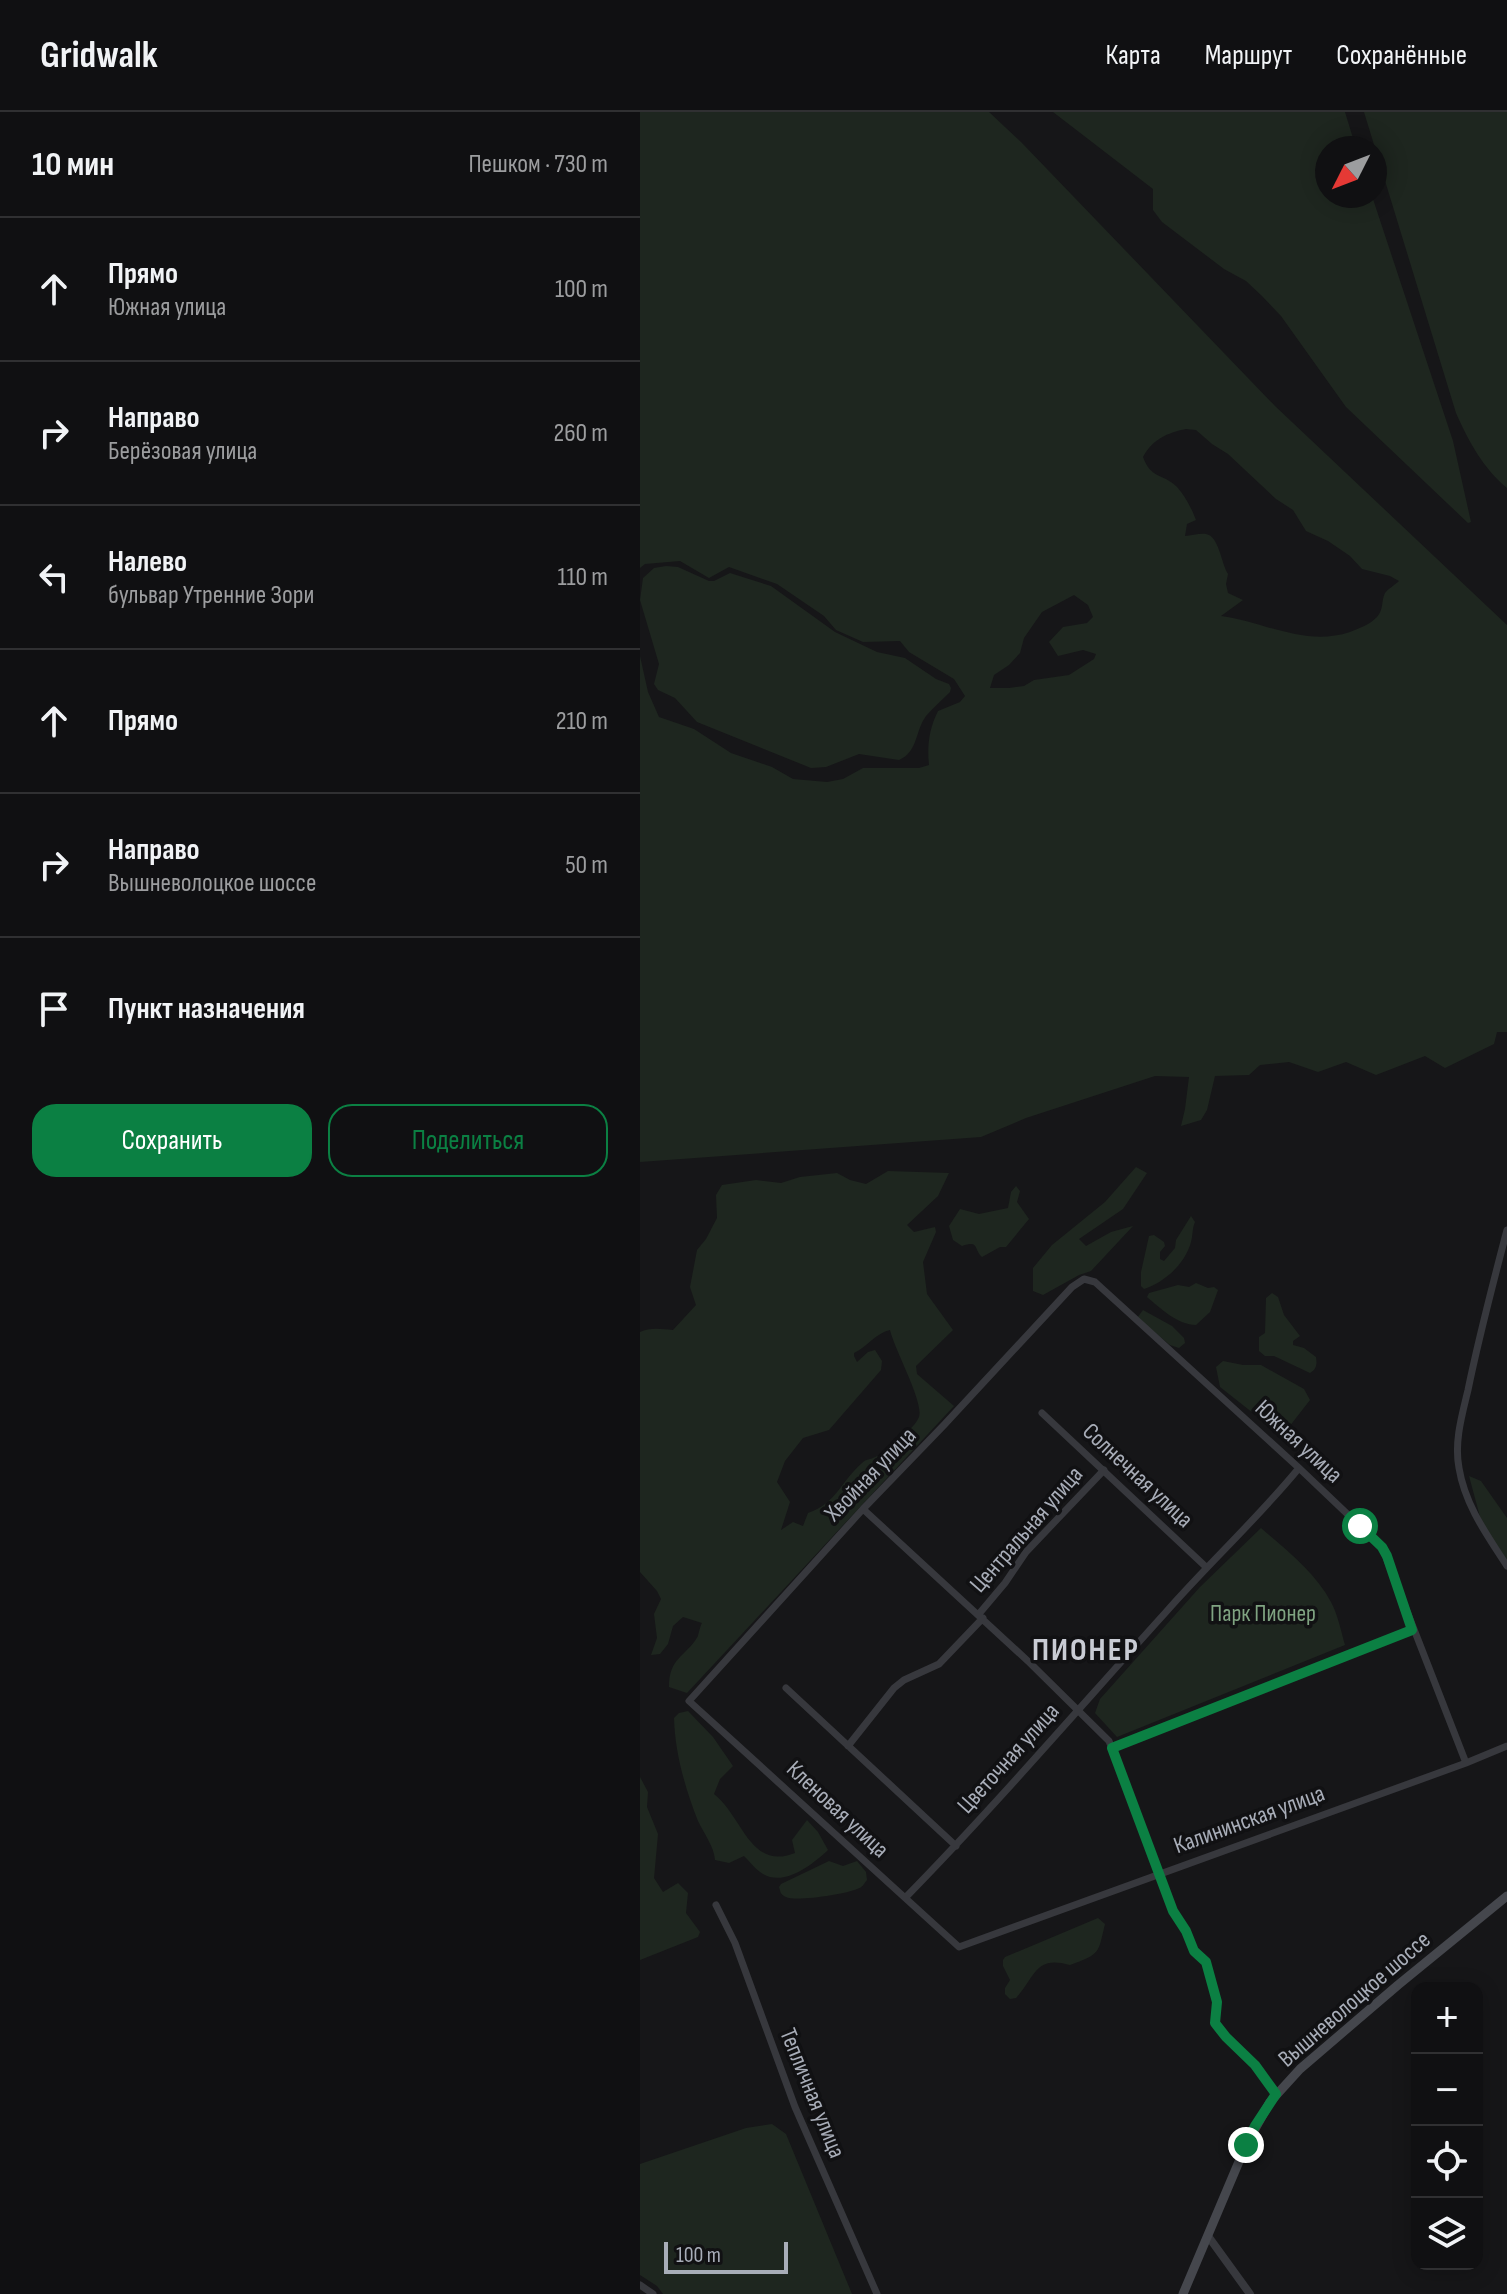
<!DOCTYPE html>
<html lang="ru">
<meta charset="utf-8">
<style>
body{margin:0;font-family:"Sofia Sans Condensed",sans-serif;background:#19191b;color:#f1f3f6}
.controls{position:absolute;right:24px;bottom:24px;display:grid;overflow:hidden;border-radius:16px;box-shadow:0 4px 20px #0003}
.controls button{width:72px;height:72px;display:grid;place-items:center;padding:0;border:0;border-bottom:2px solid #303032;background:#101012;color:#f1f3f6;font:40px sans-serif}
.compass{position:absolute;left:675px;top:24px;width:72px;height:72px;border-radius:50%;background:#101012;box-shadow:0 4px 20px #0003;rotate:228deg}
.scale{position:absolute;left:24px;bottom:20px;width:124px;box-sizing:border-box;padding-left:8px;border:4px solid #a8adb8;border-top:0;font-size:22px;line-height:28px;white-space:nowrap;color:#a8adb8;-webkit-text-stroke:6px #111113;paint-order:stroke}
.stop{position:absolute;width:24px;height:24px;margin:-18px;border:6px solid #0b8043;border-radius:50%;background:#fff}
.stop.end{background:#0b8043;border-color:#fff;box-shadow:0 2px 8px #0008}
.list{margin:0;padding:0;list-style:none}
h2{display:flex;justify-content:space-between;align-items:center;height:104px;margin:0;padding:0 32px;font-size:34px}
h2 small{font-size:26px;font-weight:400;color:#9c9d9f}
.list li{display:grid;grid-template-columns:52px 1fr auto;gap:24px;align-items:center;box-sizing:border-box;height:144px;padding:0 32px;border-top:2px solid #303032}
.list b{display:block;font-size:30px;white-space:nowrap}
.list p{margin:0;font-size:26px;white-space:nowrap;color:#9c9d9f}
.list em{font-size:26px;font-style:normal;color:#9c9d9f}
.actions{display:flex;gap:16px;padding:24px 32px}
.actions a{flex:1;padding:18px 0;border:2px solid #0b8043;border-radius:24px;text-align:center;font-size:28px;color:#0b8043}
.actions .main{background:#0b8043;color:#fff}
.icon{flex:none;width:44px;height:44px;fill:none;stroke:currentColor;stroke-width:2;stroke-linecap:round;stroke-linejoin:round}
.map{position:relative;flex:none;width:867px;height:2182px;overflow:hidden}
header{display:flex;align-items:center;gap:48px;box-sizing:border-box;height:112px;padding:0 40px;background:#101012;border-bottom:2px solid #303032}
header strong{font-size:38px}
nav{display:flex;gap:44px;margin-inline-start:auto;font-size:28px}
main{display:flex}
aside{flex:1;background:#101012}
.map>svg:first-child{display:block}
.green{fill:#1e261f;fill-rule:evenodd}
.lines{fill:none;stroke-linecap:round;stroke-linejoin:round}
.minor{stroke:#37383d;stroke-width:7}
.tertiary{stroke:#37383d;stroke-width:8}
.secondary{stroke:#45474d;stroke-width:9}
.route{stroke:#0b8043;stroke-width:10}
.labels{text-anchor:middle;stroke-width:7;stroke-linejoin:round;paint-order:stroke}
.street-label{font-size:24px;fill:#a8adb8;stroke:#111113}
.park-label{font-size:24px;fill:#7fa381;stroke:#111113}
.district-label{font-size:32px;font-weight:bold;letter-spacing:2px;fill:#c9ccd4;stroke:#111113}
</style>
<header>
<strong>Gridwalk</strong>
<nav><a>Карта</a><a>Маршрут</a><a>Сохранённые</a></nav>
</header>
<main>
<aside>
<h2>10 мин<small>Пешком · 730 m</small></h2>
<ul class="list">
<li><svg class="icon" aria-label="ahead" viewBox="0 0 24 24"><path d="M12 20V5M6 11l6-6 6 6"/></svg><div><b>Прямо</b><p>Южная улица</p></div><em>100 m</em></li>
<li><svg class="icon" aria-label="right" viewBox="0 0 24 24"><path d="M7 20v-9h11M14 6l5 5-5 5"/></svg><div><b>Направо</b><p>Берёзовая улица</p></div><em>260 m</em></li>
<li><svg class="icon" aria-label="left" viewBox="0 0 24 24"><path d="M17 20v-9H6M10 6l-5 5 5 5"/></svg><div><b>Налево</b><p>бульвар Утренние Зори</p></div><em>110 m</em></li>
<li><svg class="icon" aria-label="ahead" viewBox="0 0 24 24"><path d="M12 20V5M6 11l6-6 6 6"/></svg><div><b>Прямо</b></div><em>210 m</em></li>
<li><svg class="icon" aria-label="right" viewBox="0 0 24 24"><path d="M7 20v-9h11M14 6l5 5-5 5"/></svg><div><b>Направо</b><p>Вышневолоцкое шоссе</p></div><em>50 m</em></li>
<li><svg class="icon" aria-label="arrive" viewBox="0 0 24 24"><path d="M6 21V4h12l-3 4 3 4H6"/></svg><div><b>Пункт назначения</b></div></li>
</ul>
<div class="actions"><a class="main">Сохранить</a><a>Поделиться</a></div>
</aside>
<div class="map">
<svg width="867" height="2182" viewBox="0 0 867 2182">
<rect width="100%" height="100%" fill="#161618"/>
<!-- green -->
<path class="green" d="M 0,0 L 349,0 L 381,30 L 635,294 L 867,513 L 867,920 L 857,920 L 854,932 L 805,956 L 785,944 L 736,963 L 706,950 L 678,960 L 649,950 L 620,953 L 609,963 L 575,964 L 567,998 L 561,1008 L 541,1014 L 545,997 L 549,965 L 515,964 L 386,1006 L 341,1025 L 0,1050 L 0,544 L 8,580 L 19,605 L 54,617 L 91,641 L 132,655 L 153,667 L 187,670 L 203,667 L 223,656 L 279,656 L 289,653 C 287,634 289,617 298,599 L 320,590 L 325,584 L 314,567 L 269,540 L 260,529 L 223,530 L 196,518 L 184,504 L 137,472 L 89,455 L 69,466 L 40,449 L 5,452 L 0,456 ZM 546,317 L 556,318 L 572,332 L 588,342 L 636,387 L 653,398 L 666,419 L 688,429 L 710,444 L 722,457 L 750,464 L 759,469 C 756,472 748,477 745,481 C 741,489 744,497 737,505 C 729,513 720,516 710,520 C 665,535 625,510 581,504 L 603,488 L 588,481 L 586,472 L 588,462 C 581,451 579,424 566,422 C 560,421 551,424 545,424 L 547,412 L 556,408 C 552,397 544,382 536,374 C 522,361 511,367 503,345 C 513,327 527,321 546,317 ZM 434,483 L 448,493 L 453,505 L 447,511 L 423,515 L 409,530 L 418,544 L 443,538 L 456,542 L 454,547 L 429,563 L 394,568 L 384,574 L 369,576 L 350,576 L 354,563 L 369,553 L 380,541 L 384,526 L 402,500 Z
M 413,0 L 705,0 L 716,36 L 687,36 L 687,84 L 732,84 L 813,329 L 831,410 L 828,411 L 706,295 L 641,204 L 622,184 L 606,169 L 584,157 L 522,110 L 513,98 L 513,77 Z
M 724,0 L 867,0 L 867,376 C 843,356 829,330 816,301 Z
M 26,454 L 38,455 L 69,469 L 74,469 L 90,461 L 131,474 L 195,520 L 237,540 L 265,546 L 296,567 L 309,572 L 311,576 L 310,580 C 302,588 293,596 286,604 C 275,619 278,640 259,648 L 219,642 L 186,655 L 171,656 L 57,610 L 35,586 L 18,578 L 14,572 L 19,552 L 0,488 L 3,466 L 14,456 Z
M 496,1055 L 507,1061 L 483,1097 L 439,1127 L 446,1134 L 471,1120 L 493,1114 L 451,1159 L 439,1163 L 403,1183 L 393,1179 L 393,1156 L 412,1133 L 465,1090 Z
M 248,1059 L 309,1061 L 298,1084 L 267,1113 L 274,1120 L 295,1115 L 296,1120 L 283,1150 L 287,1182 L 313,1218 L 276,1254 L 277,1262 L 314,1294 L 47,1581 L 29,1575 C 29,1545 46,1545 58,1524 C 58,1523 61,1512 62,1511 L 43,1505 L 33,1514 L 28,1532 L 20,1542 L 11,1543 L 17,1526 L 14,1502 L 21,1487 L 17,1479 L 0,1460 L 0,1220 C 10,1215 22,1217 33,1218 L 56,1193 L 50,1175 L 57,1138 L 66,1127 L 77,1106 L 76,1083 L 82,1073 L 116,1068 L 141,1071 L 160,1065 L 197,1061 L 210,1068 L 226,1072 ZM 250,1218 C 255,1239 284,1290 279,1305 C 275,1315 261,1325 254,1332 C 248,1338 240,1343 233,1346 C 228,1348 226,1347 222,1351 C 201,1369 197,1391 168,1401 L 163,1414 L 153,1410 L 141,1418 L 150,1390 L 137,1370 L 145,1349 L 163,1326 L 189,1318 L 241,1258 L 242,1249 L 235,1238 L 228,1240 L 217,1250 L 214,1244 L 214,1241 C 228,1234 236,1221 250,1218 Z
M 376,1074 L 380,1079 L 377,1090 L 389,1107 L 366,1135 L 360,1135 L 342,1145 C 333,1137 340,1128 322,1134 L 313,1128 L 309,1114 L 320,1097 L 339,1102 L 368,1096 L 371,1080 Z
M 551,1104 L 555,1110 C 552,1117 553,1123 551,1130 C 545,1152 525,1170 504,1177 L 501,1174 L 501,1160 L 509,1124 L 514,1123 L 524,1130 L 525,1134 L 520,1140 L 520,1147 L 524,1149 L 535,1136 L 536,1128 Z
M 556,1171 L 568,1176 L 574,1175 L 578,1178 L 570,1200 L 556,1213 C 538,1213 520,1196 507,1185 L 509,1181 L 538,1173 L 549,1175 Z
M 632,1181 L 638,1185 L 644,1203 L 660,1224 L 653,1229 L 653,1233 L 664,1236 L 676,1245 C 677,1252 677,1257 670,1261 L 634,1244 L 625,1244 L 619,1239 L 619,1225 L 625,1221 L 626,1186 Z
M 503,1198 L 532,1214 L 544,1226 L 545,1231 L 539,1236 L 530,1233 L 497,1206 Z
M 583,1249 L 603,1253 L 621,1253 L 664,1277 L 670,1288 L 642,1324 L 580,1275 L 576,1255 Z
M 829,1364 L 841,1369 L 867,1406 L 867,1448 L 842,1412 Z
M 621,1416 C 646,1438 675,1460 691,1490 C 698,1503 701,1519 705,1533 L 477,1625 L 455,1601 L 460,1587 L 560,1475 Z
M 48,1599 L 73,1625 L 93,1654 L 80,1667 L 74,1682 C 103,1705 110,1759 155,1741 L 152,1728 L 167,1708 L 178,1720 L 188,1738 C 173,1752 145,1775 123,1762 C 116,1758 110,1750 104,1744 L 89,1751 L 75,1748 C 74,1734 64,1722 58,1709 C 45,1676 35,1641 34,1606 L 39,1601 Z
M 0,1665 L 8,1680 L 7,1695 L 18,1722 L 14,1766 L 23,1780 L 38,1771 L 48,1781 L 46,1801 L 60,1820 L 58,1825 L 0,1848 Z
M 189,1749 L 203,1754 L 217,1749 L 226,1760 L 227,1768 C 223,1773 223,1775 217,1777 C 206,1782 155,1790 146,1785 C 140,1782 141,1781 139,1775 L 141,1772 Z
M 458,1806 L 465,1812 C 458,1841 461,1842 430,1853 C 395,1843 396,1864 376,1886 L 370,1887 L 365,1882 L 365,1876 L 370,1868 L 363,1854 L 363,1848 L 365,1845 Z
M 132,2012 L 146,2022 L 212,2182 L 23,2182 L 17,2174 L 0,2163 L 0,2052 L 106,2016 Z"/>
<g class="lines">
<!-- minor -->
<path class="minor" d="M 867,1118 C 853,1171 839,1224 828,1278 C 822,1303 814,1330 819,1356 C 825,1393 847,1423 867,1454
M 402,1301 L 566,1455
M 223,1397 L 390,1551 L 469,1629 L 533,1799 L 546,1819 L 554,1839 L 566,1850 L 577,1890 L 575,1911 L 586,1925 L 615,1953 L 636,1982
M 338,1503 L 365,1471 L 386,1440 L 464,1358
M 146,1576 L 316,1734
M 208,1634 L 254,1576 L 264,1568 L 299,1552 L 343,1506
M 472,1636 L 772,1518
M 826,1651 L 742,1435 L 659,1356 L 455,1170 L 444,1167 L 432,1175 L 304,1313 L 223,1397 L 49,1589 L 319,1835 L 826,1651 L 867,1634
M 266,1785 C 356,1693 440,1595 526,1500 C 569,1451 618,1406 659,1356
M 76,1793 L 95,1831 L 155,1995 L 237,2182
M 0,2173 L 13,2182"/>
<!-- tertiary -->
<path class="tertiary" d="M 568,2124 L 610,2182"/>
<!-- secondary -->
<path class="secondary" d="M 543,2182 L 606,2033 L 630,1990 L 660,1957 L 758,1873 L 867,1784"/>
</g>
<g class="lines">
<!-- route -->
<path class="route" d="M 606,2033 L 615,2014 L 636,1982 L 615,1953 L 586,1925 L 575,1911 L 577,1890 L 566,1850 L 554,1839 L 546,1819 L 533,1799 L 472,1636 L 772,1518 L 747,1444 L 742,1435 L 720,1414"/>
</g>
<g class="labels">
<!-- street labels -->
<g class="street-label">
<text transform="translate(659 1329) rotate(43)" y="8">Южная улица</text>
<text transform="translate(230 1362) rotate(-46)" y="8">Хвойная улица</text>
<text transform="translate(498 1363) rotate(43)" y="8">Солнечная улица</text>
<text transform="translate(386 1417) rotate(-49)" y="8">Центральная улица</text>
<text transform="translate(368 1646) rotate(-48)" y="8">Цветочная улица</text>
<text transform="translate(198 1697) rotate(43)" y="8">Кленовая улица</text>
<text transform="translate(609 1707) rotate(-20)" y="8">Калининская улица</text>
<text transform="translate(714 1887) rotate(-41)" y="8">Вышневолоцкое шоссе</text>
<text transform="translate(173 1981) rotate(68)" y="8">Тепличная улица</text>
</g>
<!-- park labels -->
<g class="park-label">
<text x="623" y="1509">Парк Пионер</text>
</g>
<!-- district labels -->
<g class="district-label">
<text x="446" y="1548">ПИОНЕР</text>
</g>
</g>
</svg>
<div class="controls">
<button>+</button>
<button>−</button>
<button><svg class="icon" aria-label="locate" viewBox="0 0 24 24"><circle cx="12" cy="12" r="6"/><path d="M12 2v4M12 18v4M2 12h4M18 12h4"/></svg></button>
<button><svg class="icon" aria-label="layers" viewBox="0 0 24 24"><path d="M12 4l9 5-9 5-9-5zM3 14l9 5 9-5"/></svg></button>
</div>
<svg class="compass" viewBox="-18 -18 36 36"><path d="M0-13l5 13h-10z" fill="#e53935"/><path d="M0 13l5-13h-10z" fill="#9c9d9f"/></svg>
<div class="scale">100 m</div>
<div class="stop" style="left:720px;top:1414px"></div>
<div class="stop end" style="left:606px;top:2033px"></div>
</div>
</main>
